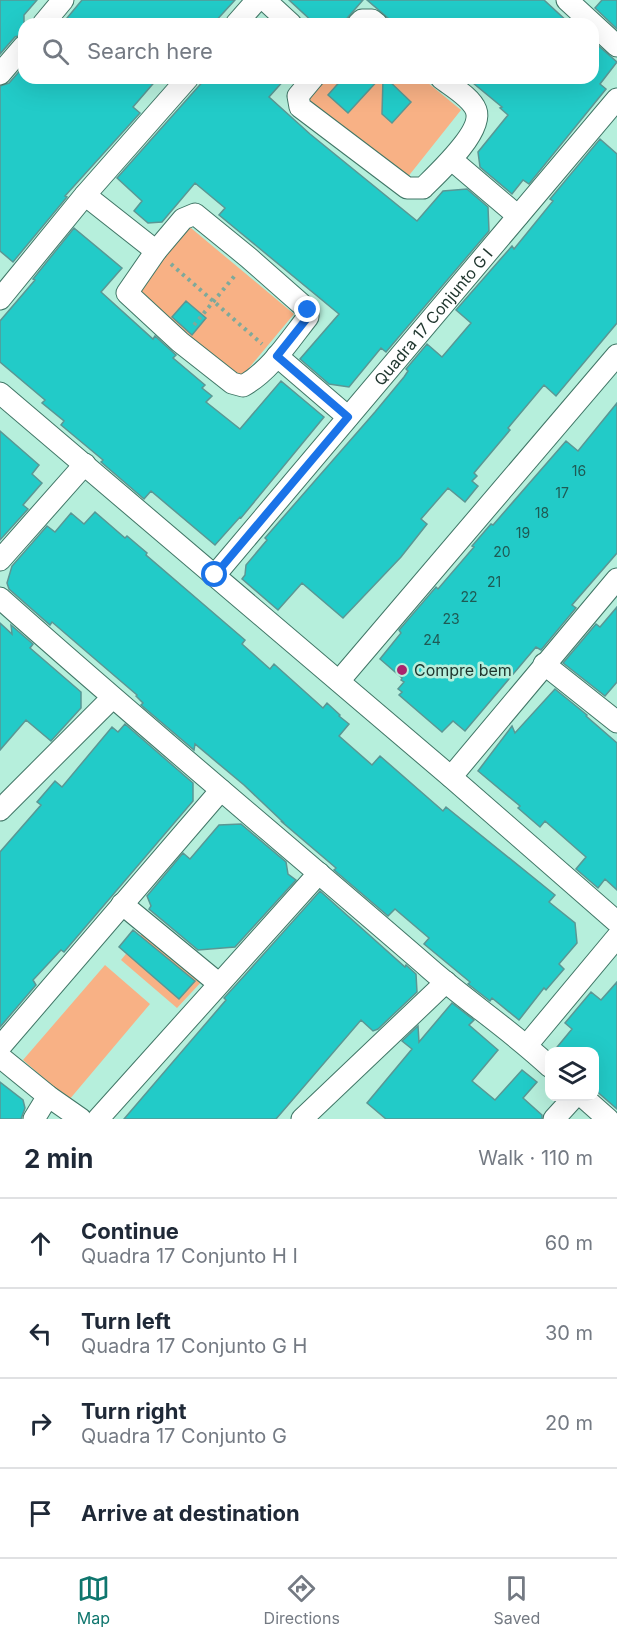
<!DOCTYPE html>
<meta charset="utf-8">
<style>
body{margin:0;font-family:Inter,sans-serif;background:#f2f2f3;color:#1f2937}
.controls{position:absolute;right:18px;bottom:18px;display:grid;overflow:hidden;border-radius:12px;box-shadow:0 6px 24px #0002}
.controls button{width:54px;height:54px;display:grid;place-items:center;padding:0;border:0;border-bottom:2px solid #e0e1e3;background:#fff;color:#1f2937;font:30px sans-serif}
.stop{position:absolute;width:18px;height:18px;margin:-14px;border:4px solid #1a73e8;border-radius:50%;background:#fff}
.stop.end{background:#1a73e8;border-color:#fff;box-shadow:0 2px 6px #0008}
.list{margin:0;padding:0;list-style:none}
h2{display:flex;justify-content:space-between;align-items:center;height:78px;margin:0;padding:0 24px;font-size:26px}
h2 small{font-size:20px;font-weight:400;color:#747a83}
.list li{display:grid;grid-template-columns:39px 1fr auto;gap:18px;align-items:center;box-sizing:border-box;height:90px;padding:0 24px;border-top:2px solid #e0e1e3}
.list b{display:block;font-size:22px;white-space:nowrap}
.list p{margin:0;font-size:20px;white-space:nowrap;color:#747a83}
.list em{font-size:20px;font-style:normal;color:#747a83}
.icon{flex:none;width:33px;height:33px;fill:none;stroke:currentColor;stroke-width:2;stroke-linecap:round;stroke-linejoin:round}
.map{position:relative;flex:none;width:617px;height:1119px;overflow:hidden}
.search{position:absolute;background:#fff;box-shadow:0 6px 24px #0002;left:18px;right:18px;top:18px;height:66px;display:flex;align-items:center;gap:15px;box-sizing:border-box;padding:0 21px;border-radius:18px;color:#747a83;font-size:22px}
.sheet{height:438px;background:#fff}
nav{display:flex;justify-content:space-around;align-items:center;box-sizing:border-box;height:84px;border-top:2px solid #e0e1e3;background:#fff;font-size:16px;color:#747a83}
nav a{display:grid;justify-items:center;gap:3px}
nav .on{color:#0f766e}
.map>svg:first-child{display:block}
.green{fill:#f8b185}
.building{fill:#22cbc8;stroke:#5a9794;stroke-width:1.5}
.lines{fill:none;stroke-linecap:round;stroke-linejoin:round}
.minor-casing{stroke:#407666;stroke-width:23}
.path{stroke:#7da99b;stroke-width:4;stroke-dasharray:3 4.5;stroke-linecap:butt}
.minor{stroke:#fff;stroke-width:21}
.route{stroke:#1a73e8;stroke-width:8}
.poi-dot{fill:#aa246d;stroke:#b6efdc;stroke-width:2}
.labels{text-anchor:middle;stroke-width:5;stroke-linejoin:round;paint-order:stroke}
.number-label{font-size:14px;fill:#1f5a54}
.street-label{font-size:16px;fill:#1e352d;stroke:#b6efdc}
.poi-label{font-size:16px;fill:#1e352d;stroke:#b6efdc;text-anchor:start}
</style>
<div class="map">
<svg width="617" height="1119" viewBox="0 0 617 1119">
<rect width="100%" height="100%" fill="#b6efdc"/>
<!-- green -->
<path class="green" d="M 318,78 L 422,78 L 461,110 L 403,183 L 301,100 Z
M 179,218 L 294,314 L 239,380 L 126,286 Z
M 146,929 L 204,979 L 177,1008 L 121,960 Z
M 105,965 L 150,1004 L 69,1100 L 23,1060 Z"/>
<!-- building -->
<path class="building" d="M 0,0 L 37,0 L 24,15 L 24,34 L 15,37 L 0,54 Z
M 82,0 L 235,0 L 213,24 L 62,24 Z
M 289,0 L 363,0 L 342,24 L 315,24 Z
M 367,0 L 544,0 L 570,24 L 395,24 Z
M 602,0 L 617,0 L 617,29 L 595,8 Z
M 593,41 L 617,62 L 600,84 L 606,89 L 529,184 L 523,180 L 512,194 L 480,167 L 478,152 L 508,115 L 500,108 L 502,107 L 467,78 L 593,78 Z
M 24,66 L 24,78 L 158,78 L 133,107 L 140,113 L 65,196 L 67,197 L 13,262 L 0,251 L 0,86 L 9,83 Z
M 206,78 L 286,78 L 269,97 L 310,134 L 417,221 L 443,191 L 467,189 L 488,207 L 489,231 L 386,352 L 381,348 L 349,387 L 329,384 L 300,359 L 339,314 L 219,215 L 225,208 L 195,183 L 162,222 L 148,223 L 134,211 L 142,201 L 117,178 Z
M 343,78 L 380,78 L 348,113 L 328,95 Z
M 383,78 L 386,78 L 411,102 L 392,123 L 382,114 Z
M 600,139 L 617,154 L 617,323 L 556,396 L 544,385 L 508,428 L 510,430 L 474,473 L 477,476 L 472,481 L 478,486 L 465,502 L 448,488 L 421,519 L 427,524 L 401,557 L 343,618 L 302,583 L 278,610 L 242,579 L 245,575 L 246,565 L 267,540 L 265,538 L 375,412 L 404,377 L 408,371 L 406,369 L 427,344 L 442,357 L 471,323 L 456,310 L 512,246 L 514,249 L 553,201 L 550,199 Z
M 74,228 L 122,268 L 101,292 L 153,339 L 155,336 L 176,355 L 173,358 L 205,385 L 202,388 L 212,396 L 206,402 L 240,429 L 281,381 L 324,417 L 241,518 L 240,517 L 215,545 L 151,491 L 144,499 L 101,462 L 103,460 L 61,425 L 64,421 L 42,403 L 45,400 L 0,362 L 0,321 L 35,280 L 33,279 Z
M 186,301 L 206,318 L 192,335 L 172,317 Z
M 617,403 L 617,553 L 572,605 L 576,608 L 541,650 L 536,647 L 465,731 L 453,721 L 442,732 L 399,695 L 402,692 L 398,689 L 404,682 L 401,680 L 402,678 L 380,659 L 401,633 L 399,630 L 436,587 L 438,589 L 474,547 L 472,546 L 491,524 L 493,525 L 566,441 L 578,451 Z
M 0,431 L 39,465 L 32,474 L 42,483 L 23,505 L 28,509 L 0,540 Z
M 95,512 L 125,538 L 127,536 L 140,547 L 147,553 L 146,555 L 245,640 L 242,644 L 270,669 L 274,664 L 323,708 L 327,703 L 340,715 L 339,716 L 349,724 L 339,736 L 372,765 L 380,756 L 443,811 L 446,807 L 555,895 L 549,902 L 575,923 L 577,943 L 559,964 L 564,969 L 546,990 L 544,988 L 519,1020 L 492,998 L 490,1001 L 468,984 L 470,982 L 424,944 L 429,938 L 395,909 L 388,916 L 334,870 L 336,868 L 282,822 L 283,822 L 244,785 L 195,744 L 194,750 L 141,705 L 143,703 L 136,696 L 137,695 L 95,659 L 52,622 L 50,625 L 9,589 L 7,583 L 12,566 L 47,526 L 55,532 L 71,513 L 84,524 Z
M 617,607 L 617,682 L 605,696 L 563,663 L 596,624 L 600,627 Z
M 0,623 L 12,634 L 11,625 L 33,644 L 30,648 L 81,692 L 81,708 L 51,741 L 26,720 L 0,750 Z
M 555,689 L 587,715 L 586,716 L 617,743 L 617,890 L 605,879 L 598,888 L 576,869 L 586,857 L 545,821 L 540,827 L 518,808 L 520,806 L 478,771 L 512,726 L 515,733 Z
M 125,724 L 193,783 L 193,801 L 64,952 L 61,950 L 33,980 L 36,985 L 0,1027 L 0,852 L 41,805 L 37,802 L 55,781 L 62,787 L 112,727 L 118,732 Z
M 241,824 L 286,862 L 288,874 L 296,880 L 235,947 L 198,950 L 149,909 L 151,906 L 147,896 L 183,853 L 190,859 L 219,825 Z
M 320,891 L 405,967 L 406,965 L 416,974 L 417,992 L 378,1029 L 373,1031 L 361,1020 L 276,1119 L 124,1119 L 226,1000 L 224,998 L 245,975 Z
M 133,930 L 195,981 L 179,999 L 119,947 Z
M 617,982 L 617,1109 L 594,1089 L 594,1052 L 553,1052 L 572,1029 L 565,1023 L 591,992 L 601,1000 Z
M 452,1003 L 474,1020 L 469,1025 L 498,1050 L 472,1081 L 495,1100 L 522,1070 L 537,1082 L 523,1098 L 542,1115 L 542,1119 L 386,1119 L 367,1103 L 412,1049 L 402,1041 L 418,1026 L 419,1042 Z
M 0,1082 L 23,1100 L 25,1108 L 21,1119 L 0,1119 Z"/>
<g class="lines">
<defs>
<g id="minor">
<path d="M 265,0 L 291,24"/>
<path d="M 567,0 L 617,46"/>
<path d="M 43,24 L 63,0"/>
<path d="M 236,24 L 257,0"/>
<path d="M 358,24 L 362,20 L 372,20 L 377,24"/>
<path d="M 0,74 L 24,46"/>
<path d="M 313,78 L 298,96 L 300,107 L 407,188 L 423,188 C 437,174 484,131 476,110 C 471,97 451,86 441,78"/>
<path d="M 452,160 L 518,216"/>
<path d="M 85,195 L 156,251"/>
<path d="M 195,214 L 249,258 L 308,310 L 308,317 C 289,341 270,371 243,386 L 232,383 L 180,342 L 127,293 L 156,251 L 183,219 Z"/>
<path d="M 0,299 L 85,195 L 188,78"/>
<path d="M 277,356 L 348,417"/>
<path d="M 0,393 L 451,777 L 617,922"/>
<path d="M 0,560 L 85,464"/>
<path id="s1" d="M 215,575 L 617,99"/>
<path d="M 0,598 C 141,724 287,845 430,969 C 469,1003 512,1031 550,1067"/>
<path d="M 544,664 L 617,722"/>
<path d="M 339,681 L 617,355"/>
<path d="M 451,777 L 617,579"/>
<path d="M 0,810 L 112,698"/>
<path d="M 122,904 L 218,983"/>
<path d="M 527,1045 L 617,937"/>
<path d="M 0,1047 L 221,790"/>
<path d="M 0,1057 L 48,1096 L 81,1119"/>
<path d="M 582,1096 L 608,1119"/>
<path d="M 34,1119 L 48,1096"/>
<path d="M 98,1119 L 319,873"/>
<path d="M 302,1119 L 446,982"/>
<path d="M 554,1119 L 575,1096"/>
</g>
</defs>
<!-- minor casing -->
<use href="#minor" class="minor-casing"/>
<!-- path -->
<path class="path" d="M 171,264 L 262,344
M 194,325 L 237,273"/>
<!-- minor -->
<use href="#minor" class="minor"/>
</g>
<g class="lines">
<!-- route -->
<path class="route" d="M 215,575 L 348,417 L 277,356 L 308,317 L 308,310"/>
</g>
<!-- markers -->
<circle class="poi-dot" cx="402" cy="670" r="6"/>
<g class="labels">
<!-- number labels -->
<g class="number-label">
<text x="579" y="476">16</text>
<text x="562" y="498">17</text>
<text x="542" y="518">18</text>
<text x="523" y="538">19</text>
<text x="502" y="557">20</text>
<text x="494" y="587">21</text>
<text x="469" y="602">22</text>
<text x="451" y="624">23</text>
<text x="432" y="645">24</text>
</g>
<!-- street labels -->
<g class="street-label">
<text dy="6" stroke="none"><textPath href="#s1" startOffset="338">Quadra 17 Conjunto G I</textPath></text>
</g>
<!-- poi labels -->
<g class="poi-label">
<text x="414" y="676">Compre bem</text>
</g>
</g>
</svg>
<div class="controls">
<button><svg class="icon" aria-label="layers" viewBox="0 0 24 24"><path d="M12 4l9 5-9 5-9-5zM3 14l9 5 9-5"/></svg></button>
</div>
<div class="stop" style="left:215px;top:575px"></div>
<div class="stop end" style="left:308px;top:310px"></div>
<div class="search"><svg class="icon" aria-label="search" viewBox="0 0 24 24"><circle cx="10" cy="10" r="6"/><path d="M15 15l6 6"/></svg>Search here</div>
</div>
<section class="sheet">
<h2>2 min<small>Walk · 110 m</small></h2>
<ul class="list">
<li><svg class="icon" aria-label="ahead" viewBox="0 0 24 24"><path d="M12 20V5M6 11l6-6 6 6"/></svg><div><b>Continue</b><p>Quadra 17 Conjunto H I</p></div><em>60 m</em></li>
<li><svg class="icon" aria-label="left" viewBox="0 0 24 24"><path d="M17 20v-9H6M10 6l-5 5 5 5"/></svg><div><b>Turn left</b><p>Quadra 17 Conjunto G H</p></div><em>30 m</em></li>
<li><svg class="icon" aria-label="right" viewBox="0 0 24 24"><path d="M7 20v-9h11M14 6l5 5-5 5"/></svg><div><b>Turn right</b><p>Quadra 17 Conjunto G</p></div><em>20 m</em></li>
<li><svg class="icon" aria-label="arrive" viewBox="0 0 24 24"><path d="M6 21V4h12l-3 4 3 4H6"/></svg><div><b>Arrive at destination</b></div></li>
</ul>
</section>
<nav>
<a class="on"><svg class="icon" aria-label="map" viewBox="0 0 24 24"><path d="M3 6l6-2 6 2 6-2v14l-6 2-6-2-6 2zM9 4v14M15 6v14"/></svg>Map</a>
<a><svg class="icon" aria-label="directions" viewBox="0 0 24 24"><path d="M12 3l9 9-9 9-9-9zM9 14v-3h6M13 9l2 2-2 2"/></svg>Directions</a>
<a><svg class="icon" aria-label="saved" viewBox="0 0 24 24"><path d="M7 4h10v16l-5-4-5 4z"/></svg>Saved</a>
</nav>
